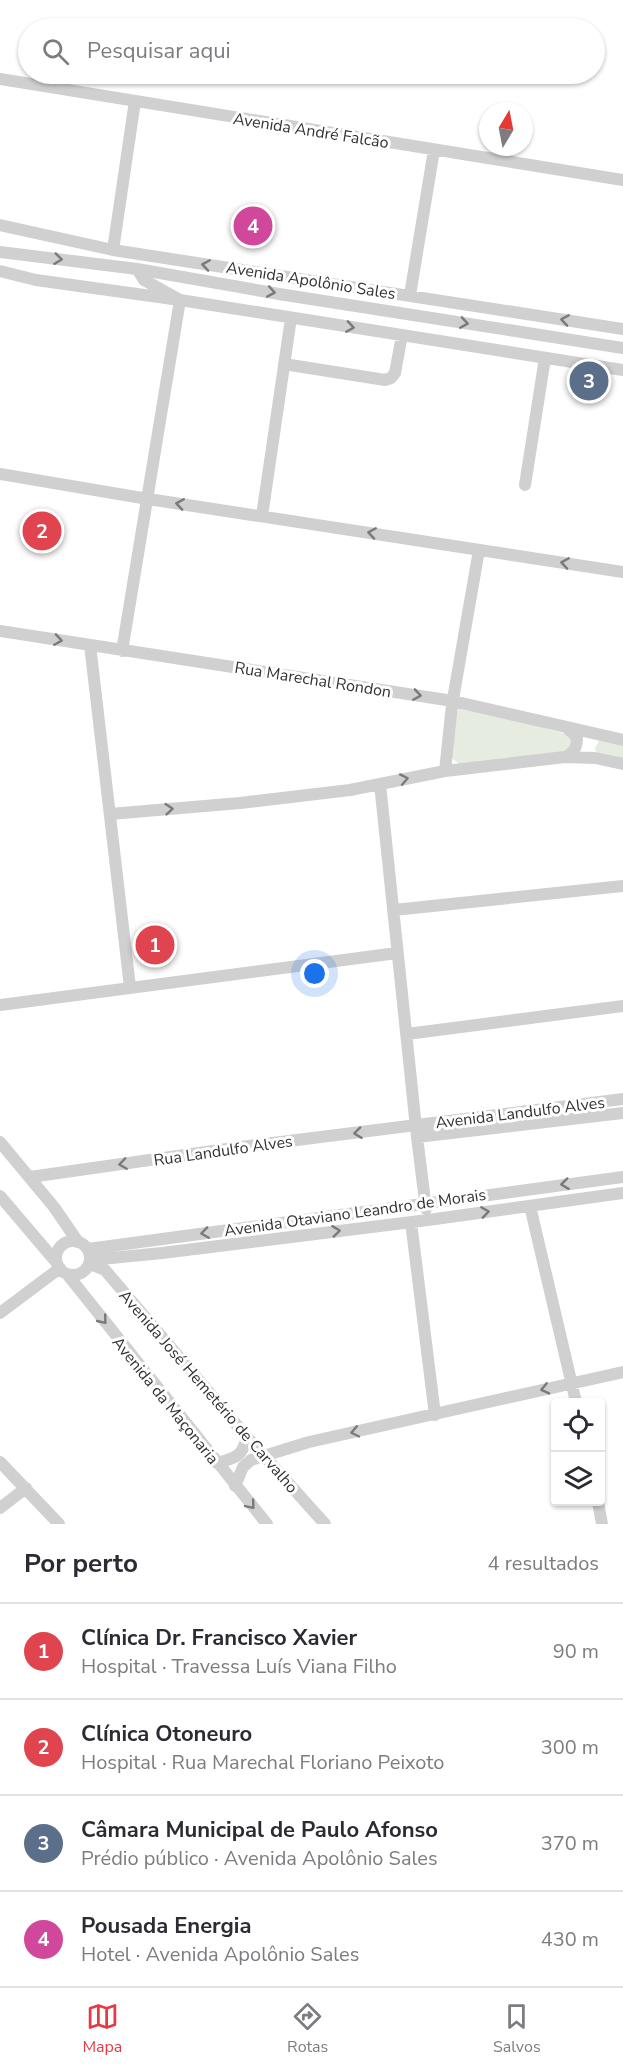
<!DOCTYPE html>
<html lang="pt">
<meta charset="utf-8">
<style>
body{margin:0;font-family:"Nunito Sans",sans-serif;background:#f7f7f7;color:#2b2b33}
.controls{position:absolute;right:18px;bottom:18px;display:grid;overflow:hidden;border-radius:6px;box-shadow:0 2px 4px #0004}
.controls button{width:54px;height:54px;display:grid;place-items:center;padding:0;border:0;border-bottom:2px solid #e1e1e2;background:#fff;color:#2b2b33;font:30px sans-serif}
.compass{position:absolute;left:479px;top:102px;width:54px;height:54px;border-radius:50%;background:#fff;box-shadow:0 2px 4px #0004;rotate:10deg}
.you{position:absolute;left:315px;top:974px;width:21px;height:21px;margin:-15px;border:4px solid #fff;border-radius:50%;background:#1a73e8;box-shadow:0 0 0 9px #1a73e833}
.badge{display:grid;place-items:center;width:39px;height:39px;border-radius:50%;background:#e63946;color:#fff;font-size:20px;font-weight:700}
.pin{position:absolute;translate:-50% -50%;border:3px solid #fff;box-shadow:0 2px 6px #0006}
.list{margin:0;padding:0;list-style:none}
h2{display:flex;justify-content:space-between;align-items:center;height:78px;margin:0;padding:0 24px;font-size:26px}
h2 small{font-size:20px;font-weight:400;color:#7c7c81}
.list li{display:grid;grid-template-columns:39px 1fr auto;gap:18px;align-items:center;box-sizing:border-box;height:96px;padding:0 24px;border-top:2px solid #e1e1e2}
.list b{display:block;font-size:22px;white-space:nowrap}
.list p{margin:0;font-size:20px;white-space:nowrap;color:#7c7c81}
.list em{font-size:20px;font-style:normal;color:#7c7c81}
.icon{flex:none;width:33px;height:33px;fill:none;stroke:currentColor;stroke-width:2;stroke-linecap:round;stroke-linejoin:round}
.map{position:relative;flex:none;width:623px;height:1524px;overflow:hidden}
.search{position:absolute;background:#fff;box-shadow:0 2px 4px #0004;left:18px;right:18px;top:18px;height:66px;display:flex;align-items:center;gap:15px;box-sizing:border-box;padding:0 21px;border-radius:33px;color:#7c7c81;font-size:22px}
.sheet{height:462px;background:#fff}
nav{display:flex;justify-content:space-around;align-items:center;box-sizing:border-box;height:84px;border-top:2px solid #e1e1e2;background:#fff;font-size:16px;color:#7c7c81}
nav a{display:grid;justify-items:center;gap:3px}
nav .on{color:#e63946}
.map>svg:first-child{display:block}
.green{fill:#e6ecdf}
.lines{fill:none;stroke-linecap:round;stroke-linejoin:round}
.minor{stroke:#d0d0d0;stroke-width:12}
.oneway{stroke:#7a7a7a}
.labels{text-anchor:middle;stroke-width:6;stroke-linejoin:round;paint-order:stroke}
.street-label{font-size:16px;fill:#333;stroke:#fff}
</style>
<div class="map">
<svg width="623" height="1524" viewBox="0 0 623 1524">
<rect width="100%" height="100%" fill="#fff"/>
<!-- green -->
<path class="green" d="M 460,706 L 467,706 L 566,734 L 571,737 L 572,744 L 567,754 L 459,764 L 452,758 L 457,712 Z
M 600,739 L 623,744 L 623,763 L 597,755 L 595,748 Z"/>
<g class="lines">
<!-- minor -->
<path class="minor" d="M 0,79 L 623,180
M 0,225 L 113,250 L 623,329
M 113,250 L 135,101
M 0,252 L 137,269 L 279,294 L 623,348
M 137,269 L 144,280 L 180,300 L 623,370
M 0,271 L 36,280 L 180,300 L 122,651
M 410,295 L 434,150
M 284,364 L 385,380 L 391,378 L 395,373 L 402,335
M 0,474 L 148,499 L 623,572
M 525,485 L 545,358
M 262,516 L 291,318
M 0,631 L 453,701 L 623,740
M 90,645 L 130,987
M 565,757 C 575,752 577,747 577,737 L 566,727
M 445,771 L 452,705 L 479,550
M 380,784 L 417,1137 L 426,1209
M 110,814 L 240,803 L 350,790 L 445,771 L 565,757 L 595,758 L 623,764
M 394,910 L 623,886
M 0,1005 L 397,953
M 407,1034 L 623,1006
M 417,1137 L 623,1113
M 0,1142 L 54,1207 L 78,1242
M 30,1177 L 241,1147 L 623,1099
M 0,1196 L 57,1263
M 530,1206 L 576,1402
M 411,1222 L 435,1415
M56 1258a17 17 0 1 1 34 0a17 17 0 1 1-34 0Z
M 88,1249 L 623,1177
M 91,1260 L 162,1253 L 428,1220 L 623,1193
M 90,1264 L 105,1270 L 247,1437 L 325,1524
M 67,1274 L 267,1524
M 0,1313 L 60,1268
M 0,1462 L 59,1524
M 217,1463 C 236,1458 242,1457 247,1437
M 235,1486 L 243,1467 L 251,1460 L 309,1442 L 623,1372
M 598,1502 L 602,1524
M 0,1508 L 26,1488"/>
</g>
<!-- one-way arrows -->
<defs><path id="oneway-chevron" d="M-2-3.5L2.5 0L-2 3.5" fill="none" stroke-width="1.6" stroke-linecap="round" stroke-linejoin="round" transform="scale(1.5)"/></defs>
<g class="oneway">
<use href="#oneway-chevron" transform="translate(58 259) rotate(7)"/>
<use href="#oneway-chevron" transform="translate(206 265) rotate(-171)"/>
<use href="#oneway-chevron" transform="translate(271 292) rotate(10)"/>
<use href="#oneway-chevron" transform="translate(565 320) rotate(-171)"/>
<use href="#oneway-chevron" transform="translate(464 323) rotate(9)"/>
<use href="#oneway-chevron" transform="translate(350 327) rotate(9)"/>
<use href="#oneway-chevron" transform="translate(180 504) rotate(-171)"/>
<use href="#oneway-chevron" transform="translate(372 533) rotate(-171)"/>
<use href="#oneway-chevron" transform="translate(565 563) rotate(-171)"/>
<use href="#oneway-chevron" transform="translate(58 640) rotate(9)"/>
<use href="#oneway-chevron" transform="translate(417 695) rotate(9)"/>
<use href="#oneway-chevron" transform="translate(404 779) rotate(-11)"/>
<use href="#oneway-chevron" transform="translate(169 809) rotate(-5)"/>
<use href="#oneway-chevron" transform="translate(358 1133) rotate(173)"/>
<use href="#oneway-chevron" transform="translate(123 1164) rotate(172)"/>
<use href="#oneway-chevron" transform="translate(565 1184) rotate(173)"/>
<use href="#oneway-chevron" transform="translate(485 1212) rotate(-8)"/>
<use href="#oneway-chevron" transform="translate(336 1231) rotate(-7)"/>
<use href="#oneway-chevron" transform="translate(205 1233) rotate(172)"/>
<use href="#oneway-chevron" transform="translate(103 1320) rotate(51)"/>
<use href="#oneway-chevron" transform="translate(545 1389) rotate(167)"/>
<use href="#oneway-chevron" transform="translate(355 1432) rotate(168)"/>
<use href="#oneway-chevron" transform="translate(251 1505) rotate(50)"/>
</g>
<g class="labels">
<!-- street labels -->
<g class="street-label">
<text transform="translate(311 130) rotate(9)" y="6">Avenida André Falcão</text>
<text transform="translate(311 280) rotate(9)" y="6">Avenida Apolônio Sales</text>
<text transform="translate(313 679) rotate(9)" y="6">Rua Marechal Rondon</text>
<text transform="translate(520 1112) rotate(-7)" y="6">Avenida Landulfo Alves</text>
<text transform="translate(223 1150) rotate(-8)" y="6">Rua Landulfo Alves</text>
<text transform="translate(355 1212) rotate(-8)" y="6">Avenida Otaviano Leandro de Morais</text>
<text transform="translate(209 1391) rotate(49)" y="6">Avenida José Hemetério de Carvalho</text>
<text transform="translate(166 1400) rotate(51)" y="6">Avenida da Maçonaria</text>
</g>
</g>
</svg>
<div class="controls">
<button><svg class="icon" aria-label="locate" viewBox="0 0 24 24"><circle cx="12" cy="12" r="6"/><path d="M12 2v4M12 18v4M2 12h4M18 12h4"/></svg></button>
<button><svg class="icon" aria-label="layers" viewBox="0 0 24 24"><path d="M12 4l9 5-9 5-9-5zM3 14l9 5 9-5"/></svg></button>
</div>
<svg class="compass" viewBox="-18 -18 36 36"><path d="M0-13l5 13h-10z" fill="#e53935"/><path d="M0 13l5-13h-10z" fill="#7c7c81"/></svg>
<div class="you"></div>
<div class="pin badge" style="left:155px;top:945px;background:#e0444e">1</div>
<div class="pin badge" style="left:42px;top:531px;background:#e0444e">2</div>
<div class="pin badge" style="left:589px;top:381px;background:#5c6f8a">3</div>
<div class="pin badge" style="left:253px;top:226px;background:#d1479c">4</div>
<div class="search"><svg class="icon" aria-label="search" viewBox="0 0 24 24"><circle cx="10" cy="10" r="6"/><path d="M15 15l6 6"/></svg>Pesquisar aqui</div>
</div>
<section class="sheet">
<h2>Por perto<small>4 resultados</small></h2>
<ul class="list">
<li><span class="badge" style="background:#e0444e">1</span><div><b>Clínica Dr. Francisco Xavier</b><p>Hospital · Travessa Luís Viana Filho</p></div><em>90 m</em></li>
<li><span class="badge" style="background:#e0444e">2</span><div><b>Clínica Otoneuro</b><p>Hospital · Rua Marechal Floriano Peixoto</p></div><em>300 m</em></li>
<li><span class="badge" style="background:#5c6f8a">3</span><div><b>Câmara Municipal de Paulo Afonso</b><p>Prédio público · Avenida Apolônio Sales</p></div><em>370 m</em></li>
<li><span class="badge" style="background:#d1479c">4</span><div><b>Pousada Energia</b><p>Hotel · Avenida Apolônio Sales</p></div><em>430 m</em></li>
</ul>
</section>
<nav>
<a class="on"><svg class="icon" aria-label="map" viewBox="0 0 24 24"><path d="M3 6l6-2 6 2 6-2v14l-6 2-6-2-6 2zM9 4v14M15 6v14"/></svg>Mapa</a>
<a><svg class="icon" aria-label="directions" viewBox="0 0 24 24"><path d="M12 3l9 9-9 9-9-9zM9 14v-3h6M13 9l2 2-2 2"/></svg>Rotas</a>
<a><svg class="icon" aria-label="saved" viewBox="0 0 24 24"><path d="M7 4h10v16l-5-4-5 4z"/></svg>Salvos</a>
</nav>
